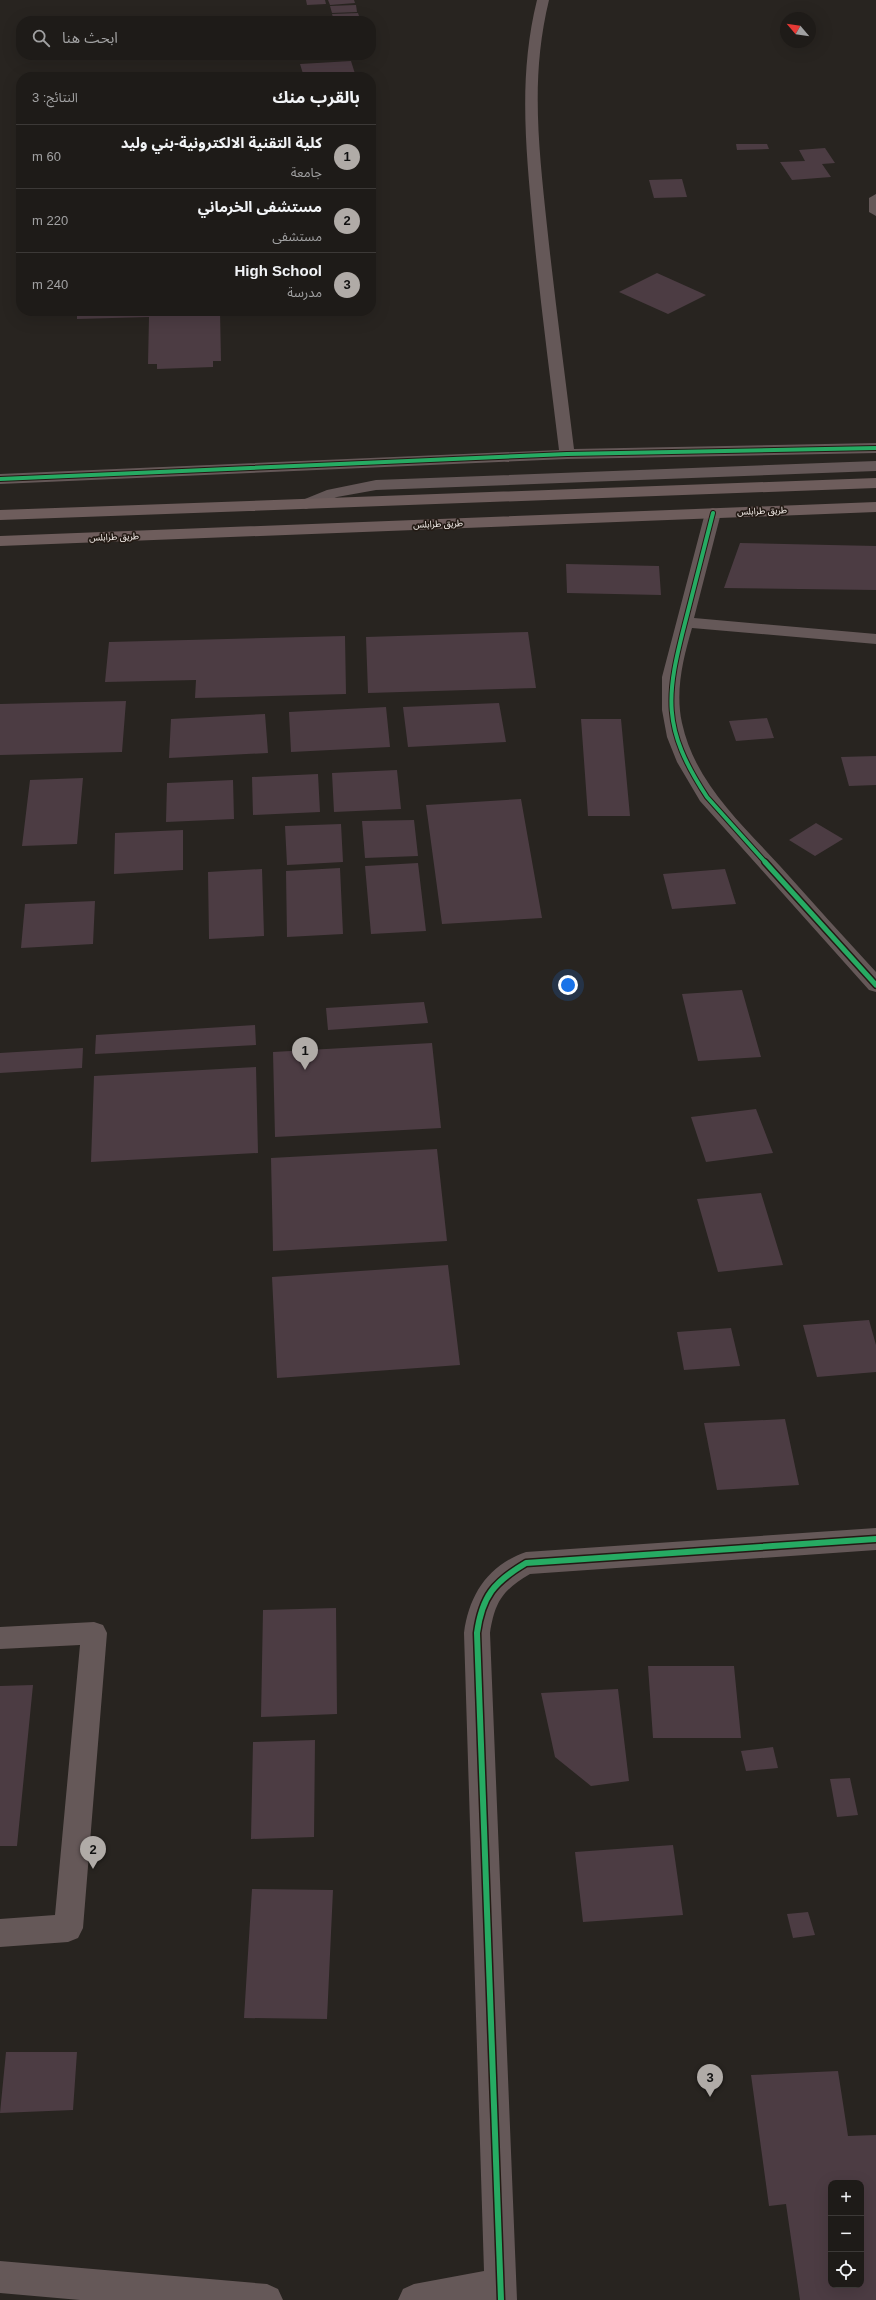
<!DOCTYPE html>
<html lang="ar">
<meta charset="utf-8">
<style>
body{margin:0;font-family:Helvetica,"Noto Sans Arabic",sans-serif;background:#262421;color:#f1f3f6;direction:rtl}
.controls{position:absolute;right:12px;bottom:12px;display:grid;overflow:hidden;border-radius:8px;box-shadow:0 4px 16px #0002}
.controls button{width:36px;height:36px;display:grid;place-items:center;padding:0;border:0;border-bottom:1px solid #3c3937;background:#1e1b18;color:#f1f3f6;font:20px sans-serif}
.compass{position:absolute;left:780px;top:12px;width:36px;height:36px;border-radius:50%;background:#1e1b18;box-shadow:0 4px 16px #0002;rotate:299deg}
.you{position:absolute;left:568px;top:985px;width:14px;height:14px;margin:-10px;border:3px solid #fff;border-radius:50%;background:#1a73e8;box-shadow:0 0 0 6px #1a73e833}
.badge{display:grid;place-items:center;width:26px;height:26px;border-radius:50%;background:#b0aba7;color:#111;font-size:13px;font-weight:700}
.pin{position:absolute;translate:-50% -33px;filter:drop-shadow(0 1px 2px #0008)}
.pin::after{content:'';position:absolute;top:21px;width:14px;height:12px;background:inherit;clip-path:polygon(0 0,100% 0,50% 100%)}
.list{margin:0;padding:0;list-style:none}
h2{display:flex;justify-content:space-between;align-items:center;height:52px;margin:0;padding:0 16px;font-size:17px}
h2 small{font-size:13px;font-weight:400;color:#a1a1a2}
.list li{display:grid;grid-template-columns:26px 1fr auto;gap:12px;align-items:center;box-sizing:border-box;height:64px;padding:0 16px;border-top:1px solid #3c3937}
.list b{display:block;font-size:15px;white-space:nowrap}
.list p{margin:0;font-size:13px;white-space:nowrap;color:#a1a1a2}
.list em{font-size:13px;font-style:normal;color:#a1a1a2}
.icon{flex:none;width:22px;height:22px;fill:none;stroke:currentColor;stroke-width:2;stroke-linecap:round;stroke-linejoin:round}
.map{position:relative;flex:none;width:876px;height:2300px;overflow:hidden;direction:ltr}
.search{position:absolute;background:#1e1b18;box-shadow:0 4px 16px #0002;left:16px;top:16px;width:360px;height:44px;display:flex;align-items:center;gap:10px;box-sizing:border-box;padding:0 14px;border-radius:16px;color:#a1a1a2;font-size:15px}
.panel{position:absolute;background:#1e1b18;box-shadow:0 4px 16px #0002;left:16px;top:72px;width:360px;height:244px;border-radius:16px;direction:rtl}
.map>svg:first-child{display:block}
.building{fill:#4c3c43;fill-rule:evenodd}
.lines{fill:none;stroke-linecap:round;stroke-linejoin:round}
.minor{fill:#655858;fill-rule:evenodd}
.highway{fill:#6e5d5c;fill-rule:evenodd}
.cycleway-far2-casing{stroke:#231a14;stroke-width:6}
.cycleway-far1-casing{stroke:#231a14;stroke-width:8}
.cycleway-casing{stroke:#231a14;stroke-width:9}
.cycleway-far2{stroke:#26ab63;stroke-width:4}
.cycleway-far1{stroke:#26ab63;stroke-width:5}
.cycleway{stroke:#26ab63;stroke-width:6}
.labels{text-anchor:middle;stroke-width:3.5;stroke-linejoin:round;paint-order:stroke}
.far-street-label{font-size:9px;fill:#f9f3ef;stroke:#231a14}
</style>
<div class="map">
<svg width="876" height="2300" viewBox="0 0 876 2300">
<rect width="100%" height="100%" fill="#282420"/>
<!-- building -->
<path class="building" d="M 306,0 L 325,0 L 326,4 L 307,5 Z
M 328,0 L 354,0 L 355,3 L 330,5 Z
M 356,5 L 357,12 L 332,13 L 330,6 Z
M 358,13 L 360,19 L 334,21 L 332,14 Z
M 283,16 L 285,21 L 258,21 L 257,17 Z
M 351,61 L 356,77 L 304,77 L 300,64 Z
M 736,144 L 767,144 L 769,149 L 737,150 Z
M 825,148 L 835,163 L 822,164 L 831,177 L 792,180 L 780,162 L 805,161 L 799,150 Z
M 682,179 L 687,197 L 654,198 L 649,180 Z
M 657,273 L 706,295 L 668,314 L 619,292 Z
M 77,311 L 220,311 L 221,361 L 213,361 L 213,367 L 157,369 L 157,364 L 148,364 L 149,317 L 77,319 Z
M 740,543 L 876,546 L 876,590 L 724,588 Z
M 566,564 L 659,566 L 661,595 L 567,593 Z
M 528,632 L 536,688 L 368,693 L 366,637 Z
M 345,636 L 346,694 L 195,698 L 196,680 L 105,682 L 109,642 Z
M 126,701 L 122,752 L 0,755 L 0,704 Z
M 499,703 L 506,742 L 408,747 L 403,707 Z
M 386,707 L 390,747 L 291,752 L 289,712 Z
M 265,714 L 268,753 L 169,758 L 171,719 Z
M 767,718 L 774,738 L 736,741 L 729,721 Z
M 581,719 L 621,719 L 630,816 L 588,816 Z
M 876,756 L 876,785 L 849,786 L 841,757 Z
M 397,770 L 401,809 L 334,812 L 332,773 Z
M 318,774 L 320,812 L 253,815 L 252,777 Z
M 83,778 L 77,844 L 22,846 L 30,780 Z
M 233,780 L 234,819 L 166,822 L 167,783 Z
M 521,799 L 542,918 L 442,924 L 426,805 Z
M 414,820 L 418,856 L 365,858 L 362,821 Z
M 816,823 L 843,839 L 815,856 L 789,840 Z
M 341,824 L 343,862 L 287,865 L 285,826 Z
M 183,830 L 183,870 L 114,874 L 115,833 Z
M 418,863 L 426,931 L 371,934 L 365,866 Z
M 340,868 L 343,934 L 287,937 L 286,871 Z
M 262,869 L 264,936 L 209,939 L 208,872 Z
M 725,869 L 736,904 L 672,909 L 663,874 Z
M 95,901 L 93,944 L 21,948 L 25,904 Z
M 742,990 L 761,1057 L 698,1061 L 682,994 Z
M 424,1002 L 428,1023 L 328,1030 L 326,1008 Z
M 255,1025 L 256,1045 L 95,1054 L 96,1035 Z
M 432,1043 L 441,1128 L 275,1137 L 273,1052 Z
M 83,1048 L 82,1068 L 0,1073 L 0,1053 Z
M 256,1067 L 258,1153 L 91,1162 L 94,1076 Z
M 756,1109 L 773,1153 L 706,1162 L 691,1117 Z
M 437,1149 L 447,1241 L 273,1251 L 271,1158 Z
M 761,1193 L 783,1265 L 718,1272 L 697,1199 Z
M 448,1265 L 460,1365 L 277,1378 L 272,1277 Z
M 869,1320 L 876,1345 L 876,1372 L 817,1377 L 803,1325 Z
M 731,1328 L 740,1366 L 684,1370 L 677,1332 Z
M 785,1419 L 799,1485 L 717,1490 L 704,1423 Z
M 336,1608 L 337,1714 L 261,1717 L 263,1610 Z
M 648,1666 L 734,1666 L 741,1738 L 653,1738 Z
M 33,1685 L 17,1846 L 0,1846 L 0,1686 Z
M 618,1689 L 629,1781 L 591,1786 L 555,1757 L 541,1693 Z
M 315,1740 L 314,1837 L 251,1839 L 253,1742 Z
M 773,1747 L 778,1768 L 746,1771 L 741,1751 Z
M 850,1778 L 858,1815 L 837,1817 L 830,1779 Z
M 673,1845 L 683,1915 L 583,1922 L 575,1852 Z
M 252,1889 L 333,1890 L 327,2019 L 244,2018 Z
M 808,1912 L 815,1935 L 793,1938 L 787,1914 Z
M 6,2052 L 77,2052 L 73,2110 L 0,2113 Z
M 838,2071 L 848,2136 L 876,2135 L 876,2300 L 800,2300 L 786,2204 L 769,2206 L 751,2075 ZM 831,2183 L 861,2183 L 861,2285 L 831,2285 Z"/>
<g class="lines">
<!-- minor -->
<path class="minor" d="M 537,0 L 549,0 C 530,78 539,148 547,226 C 555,301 565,375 574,449 L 876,443 L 876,453 L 567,459 L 0,484 L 0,474 L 559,450 C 550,375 540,301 533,226 C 526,148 518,77 537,0 Z
M 876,194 L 876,216 L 869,212 L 869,198 Z
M 876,461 L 876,471 L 376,490 L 337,497 L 306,509 L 300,507 L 298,504 L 300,501 L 327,490 L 376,480 Z
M 713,508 L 719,510 L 721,513 L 694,618 L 876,634 L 876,644 L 692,628 C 683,659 675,691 682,723 C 695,783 741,823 780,866 C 812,902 844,937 876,972 L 876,992 L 869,990 L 700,801 L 677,762 L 667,737 L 662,710 L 662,677 L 705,513 L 707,510 Z
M 876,1528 L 876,1550 L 530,1574 C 503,1590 495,1601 490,1633 L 517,2300 L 398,2300 L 403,2289 L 414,2284 L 484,2271 L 464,1633 C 469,1595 488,1565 526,1552 Z
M 94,1622 L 103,1625 L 107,1633 L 83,1928 L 78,1938 L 68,1942 L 0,1947 L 0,1919 L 55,1915 L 80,1645 L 0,1649 L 0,1627 Z
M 0,2261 L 267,2284 L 278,2289 L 283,2300 L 80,2300 L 0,2293 Z"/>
<!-- highway -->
<path class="highway" d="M 876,478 L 876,488 L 0,520 L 0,510 Z
M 876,502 L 876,512 L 0,546 L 0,536 Z"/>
<defs>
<path id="cycleway-far2" d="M 0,479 L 567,454 L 876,448
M 713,513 C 704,548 695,584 686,619 C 666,696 661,727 707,797 L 766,863"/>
<path id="cycleway-far1" d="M 765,862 L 876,985"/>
<path id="cycleway" d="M 501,2300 L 477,1633 C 482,1596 494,1582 526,1563 L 876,1539"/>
</defs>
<!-- cycleway-far2 casing -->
<use href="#cycleway-far2" class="cycleway-far2-casing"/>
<!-- cycleway-far1 casing -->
<use href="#cycleway-far1" class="cycleway-far1-casing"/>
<!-- cycleway casing -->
<use href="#cycleway" class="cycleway-casing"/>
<!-- cycleway-far2 -->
<use href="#cycleway-far2" class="cycleway-far2"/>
<!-- cycleway-far1 -->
<use href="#cycleway-far1" class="cycleway-far1"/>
<!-- cycleway -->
<use href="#cycleway" class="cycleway"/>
</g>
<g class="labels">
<!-- far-street labels -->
<g class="far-street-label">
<text transform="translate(762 511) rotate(-2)" y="3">طريق طرابلس</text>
<text transform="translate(438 524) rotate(-2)" y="3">طريق طرابلس</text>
<text transform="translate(114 537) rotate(-2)" y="3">طريق طرابلس</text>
</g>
</g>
</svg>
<div class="controls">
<button>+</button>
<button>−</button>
<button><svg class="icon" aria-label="locate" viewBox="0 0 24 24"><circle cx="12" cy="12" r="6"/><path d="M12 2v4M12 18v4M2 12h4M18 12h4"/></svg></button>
</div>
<svg class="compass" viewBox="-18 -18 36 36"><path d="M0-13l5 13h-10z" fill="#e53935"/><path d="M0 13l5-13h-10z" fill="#a1a1a2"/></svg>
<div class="you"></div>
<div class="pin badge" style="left:305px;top:1070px">1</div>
<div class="pin badge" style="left:93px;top:1869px">2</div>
<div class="pin badge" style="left:710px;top:2097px">3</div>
<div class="search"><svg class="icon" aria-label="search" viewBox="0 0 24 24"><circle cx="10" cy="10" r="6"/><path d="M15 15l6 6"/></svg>ابحث هنا</div>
<section class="panel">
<h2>بالقرب منك<small>النتائج: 3</small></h2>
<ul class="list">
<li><span class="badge">1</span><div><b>كلية التقنية الالكترونية-بني وليد</b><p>جامعة</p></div><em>60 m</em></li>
<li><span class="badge">2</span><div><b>مستشفى الخرماني</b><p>مستشفى</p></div><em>220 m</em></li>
<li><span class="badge">3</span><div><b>High School</b><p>مدرسة</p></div><em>240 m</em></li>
</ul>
</section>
</div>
